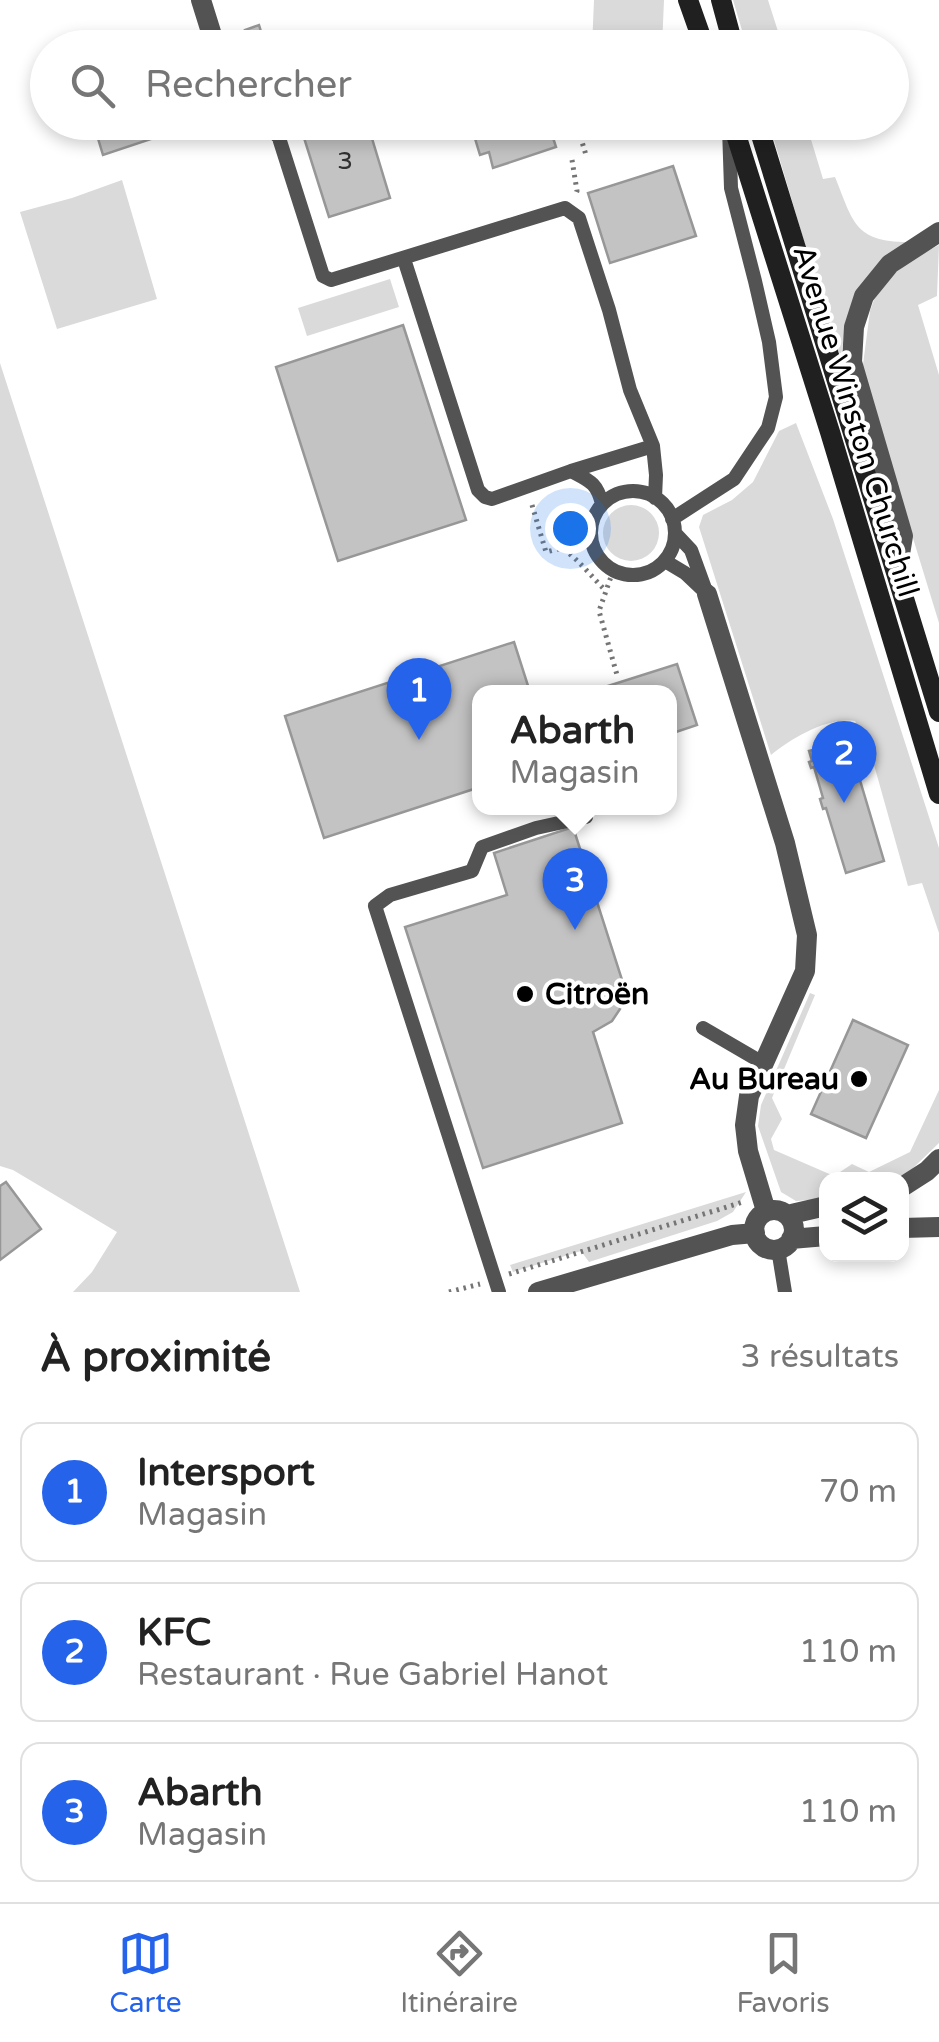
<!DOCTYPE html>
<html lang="fr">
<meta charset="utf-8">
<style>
body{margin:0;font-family:"Varela Round",sans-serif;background:#f6f6f6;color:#222}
.controls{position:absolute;right:30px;bottom:30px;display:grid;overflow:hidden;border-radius:20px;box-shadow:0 5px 15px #0003}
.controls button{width:90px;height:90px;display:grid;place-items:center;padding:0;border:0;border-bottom:2px solid #e0e0e0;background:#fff;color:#222;font:50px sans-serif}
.you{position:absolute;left:570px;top:528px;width:35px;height:35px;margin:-25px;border:8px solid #fff;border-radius:50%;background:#1a73e8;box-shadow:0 0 0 15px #1a73e833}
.badge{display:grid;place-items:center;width:65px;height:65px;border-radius:50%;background:#2563eb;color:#fff;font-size:32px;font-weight:700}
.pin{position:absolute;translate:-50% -82px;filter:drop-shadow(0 2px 5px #0008)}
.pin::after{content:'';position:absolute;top:52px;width:35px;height:30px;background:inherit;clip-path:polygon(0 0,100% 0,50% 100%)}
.popup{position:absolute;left:472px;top:685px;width:205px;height:130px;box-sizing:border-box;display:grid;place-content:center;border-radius:20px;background:#fff;filter:drop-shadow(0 2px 8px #0005);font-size:32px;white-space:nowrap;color:#767676}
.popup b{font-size:38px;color:#222}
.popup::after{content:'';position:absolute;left:50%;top:100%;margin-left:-20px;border:20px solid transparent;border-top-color:#fff}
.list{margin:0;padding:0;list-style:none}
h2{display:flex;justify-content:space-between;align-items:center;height:130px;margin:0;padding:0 40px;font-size:42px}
h2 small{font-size:32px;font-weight:400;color:#767676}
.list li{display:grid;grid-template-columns:65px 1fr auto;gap:30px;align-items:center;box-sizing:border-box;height:140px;margin:0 20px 20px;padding:0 20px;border:2px solid #e0e0e0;border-radius:20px}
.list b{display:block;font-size:38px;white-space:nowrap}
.list p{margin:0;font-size:32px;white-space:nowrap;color:#767676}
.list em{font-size:32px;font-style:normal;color:#767676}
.icon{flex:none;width:55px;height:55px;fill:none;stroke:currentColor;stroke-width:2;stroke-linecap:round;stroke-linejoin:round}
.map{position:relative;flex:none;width:939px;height:1292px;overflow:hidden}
.search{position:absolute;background:#fff;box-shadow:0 5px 15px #0003;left:30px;right:30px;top:30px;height:110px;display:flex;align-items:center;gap:25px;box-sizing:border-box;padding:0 35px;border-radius:55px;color:#767676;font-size:38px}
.sheet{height:610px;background:#fff}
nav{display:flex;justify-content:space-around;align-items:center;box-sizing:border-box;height:140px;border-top:2px solid #e0e0e0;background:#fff;font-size:28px;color:#767676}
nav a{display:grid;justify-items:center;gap:5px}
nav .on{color:#2563eb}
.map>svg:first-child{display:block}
.green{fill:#dadada}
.building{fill:#c3c3c3;stroke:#979797;stroke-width:2.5}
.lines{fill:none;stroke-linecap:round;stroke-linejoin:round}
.path{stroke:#757575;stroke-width:5;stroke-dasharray:2.5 5;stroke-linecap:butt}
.lane{stroke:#535353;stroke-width:14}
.street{stroke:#535353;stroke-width:20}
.secondary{stroke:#202020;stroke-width:20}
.poi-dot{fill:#000;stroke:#fff;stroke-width:4}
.labels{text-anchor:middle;stroke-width:8;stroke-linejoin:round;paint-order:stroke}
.number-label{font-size:25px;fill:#313131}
.street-label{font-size:30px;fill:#000;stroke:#fff}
.poi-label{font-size:30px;font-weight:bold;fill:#000;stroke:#fff;text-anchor:start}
</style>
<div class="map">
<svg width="939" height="1292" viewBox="0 0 939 1292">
<rect width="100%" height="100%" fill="#fff"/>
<!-- green -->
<path class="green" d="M 594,0 L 664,0 L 662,47 L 592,47 Z
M 733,0 L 768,0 L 783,47 L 747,47 Z
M 769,123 L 806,123 L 823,179 L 835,177 C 853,221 854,242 908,242 L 847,317 L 841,356 L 835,346 Z
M 122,180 L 157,299 L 57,329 L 20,212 L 72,198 Z
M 939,245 L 937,296 L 918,305 L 939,375 L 939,623 L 862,372 L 870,311 L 874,300 L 888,279 L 912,259 Z
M 390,279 L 399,307 L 307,336 L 298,308 Z
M 0,363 L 300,1292 L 73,1292 L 92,1272 L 117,1232 L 13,1170 L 0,1166 Z
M 796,423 L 833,519 L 939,848 L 939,933 L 922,883 L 908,886 L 869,747 L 855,721 C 827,717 792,738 771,755 L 699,527 L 703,515 L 732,500 L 753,482 L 779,431 Z
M603 533a28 28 0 1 1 56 0a28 28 0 1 1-56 0Z
M 810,993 L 815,995 L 772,1098 L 782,1119 L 771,1139 L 774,1150 L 834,1176 L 852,1164 L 869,1172 L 910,1152 L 939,1090 L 939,1143 L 912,1169 L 896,1179 L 826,1180 L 826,1199 L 796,1201 L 781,1192 L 758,1126 L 761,1105 Z
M 746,1192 L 733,1212 L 717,1221 L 589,1262 L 581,1251 L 513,1272 L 510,1265 Z"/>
<!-- building -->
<path class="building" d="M 259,25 L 266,48 L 251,48 L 245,30 Z
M 142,33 L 147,48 L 98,48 Z
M 93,122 L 172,122 L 175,131 L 103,155 Z
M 299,122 L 367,122 L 390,198 L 329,217 Z
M 470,122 L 548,122 L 556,147 L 493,168 L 489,152 L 480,155 Z
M 673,166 L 696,236 L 610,263 L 588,193 Z
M 403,325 L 466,520 L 338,561 L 276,367 Z
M 514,642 L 530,692 L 480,692 L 480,787 L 324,838 L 285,716 Z
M 677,664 L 697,725 L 670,734 L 670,692 L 589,692 Z
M 840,736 L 842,741 L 848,740 L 884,861 L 846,873 L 826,808 L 823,809 L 820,799 L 823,798 L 814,767 L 811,768 L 809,762 L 812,761 L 809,751 L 817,749 L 815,743 Z
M 573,827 L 624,986 L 620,1009 L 612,1021 L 593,1032 L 622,1123 L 483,1168 L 405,927 L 507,895 L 494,853 Z
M 853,1020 L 908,1045 L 866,1138 L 811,1114 Z
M 6,1182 L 41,1229 L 0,1260 L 0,1186 Z"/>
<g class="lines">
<!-- path -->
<path class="path" d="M 576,122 L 586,155
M 572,160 L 577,191 L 575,196
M 532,505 L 546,552 L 562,548 C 578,559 591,576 605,590
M 613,571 L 599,611 L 617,675
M 509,1274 L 743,1202
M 449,1292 L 480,1284"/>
<!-- lane -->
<path class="lane" d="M 265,122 L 279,138 L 323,276 L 331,280 L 565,208 L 579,218 L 609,310 L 630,390 L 653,446 L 656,475 L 655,498
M 404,259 L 478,490 L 485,497 L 492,499 L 571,471 C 590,481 597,483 602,504
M 571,471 L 653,446
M591 533a42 42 0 1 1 84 0a42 42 0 1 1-84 0Z
M 672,519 L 734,479 L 768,428 L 776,397 L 769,342 L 755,281 L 731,188 L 729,128
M 675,533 L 691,550 L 707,594
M 665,561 L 685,573 L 704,591
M 703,1028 L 763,1063
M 778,1249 L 785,1292
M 499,1292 L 375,906 L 390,895 L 472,871 L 482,847 L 536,828 L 586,817"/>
<!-- street -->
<path class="street" d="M 201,0 L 216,48
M 232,122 L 246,122
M 897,573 L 903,536 L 852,362 L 854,327 L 864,296 L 890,264 L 939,232
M 707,594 L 785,843 L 807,935 L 805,971 L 749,1096 L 745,1125 L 748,1151 L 766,1211
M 902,1187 L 927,1171 L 939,1159
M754 1230a20 20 0 1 1 40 0a20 20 0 1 1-40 0Z
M 787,1215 L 826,1206
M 902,1228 L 939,1227
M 791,1239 L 826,1236
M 538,1292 L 732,1235 L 755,1233"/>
<!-- secondary -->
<path class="secondary" d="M 688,0 L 705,48
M 721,0 L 734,48
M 732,122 L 830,432 L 939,794
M 757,122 L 939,712"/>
</g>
<!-- markers -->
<g class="poi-dot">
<circle cx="525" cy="994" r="10"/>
<circle cx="859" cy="1079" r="10"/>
</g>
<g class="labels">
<!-- number labels -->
<g class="number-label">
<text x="345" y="169">3</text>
</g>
<!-- street labels -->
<g class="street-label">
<text transform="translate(856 421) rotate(73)" y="10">Avenue Winston Churchill</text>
</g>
<!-- poi labels -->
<g class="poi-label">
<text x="545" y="1004">Citroën</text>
<text x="839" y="1089" text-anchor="end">Au Bureau</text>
</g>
</g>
</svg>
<div class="controls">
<button><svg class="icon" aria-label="layers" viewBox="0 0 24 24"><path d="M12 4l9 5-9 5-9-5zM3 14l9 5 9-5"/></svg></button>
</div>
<div class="you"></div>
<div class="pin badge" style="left:419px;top:740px">1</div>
<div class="pin badge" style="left:844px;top:803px">2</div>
<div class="pin badge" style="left:575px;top:930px">3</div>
<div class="popup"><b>Abarth</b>Magasin</div>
<div class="search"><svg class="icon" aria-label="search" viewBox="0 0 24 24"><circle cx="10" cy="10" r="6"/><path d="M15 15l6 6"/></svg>Rechercher</div>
</div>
<section class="sheet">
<h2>À proximité<small>3 résultats</small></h2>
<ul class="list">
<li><span class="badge">1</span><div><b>Intersport</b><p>Magasin</p></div><em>70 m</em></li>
<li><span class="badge">2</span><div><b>KFC</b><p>Restaurant · Rue Gabriel Hanot</p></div><em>110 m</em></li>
<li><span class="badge">3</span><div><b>Abarth</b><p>Magasin</p></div><em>110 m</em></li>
</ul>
</section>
<nav>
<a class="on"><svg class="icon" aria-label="map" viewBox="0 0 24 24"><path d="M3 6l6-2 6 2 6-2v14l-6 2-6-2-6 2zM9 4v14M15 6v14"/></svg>Carte</a>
<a><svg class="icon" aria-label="directions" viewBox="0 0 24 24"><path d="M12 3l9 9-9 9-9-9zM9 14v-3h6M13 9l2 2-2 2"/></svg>Itinéraire</a>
<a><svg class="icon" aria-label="saved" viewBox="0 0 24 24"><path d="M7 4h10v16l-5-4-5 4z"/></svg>Favoris</a>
</nav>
